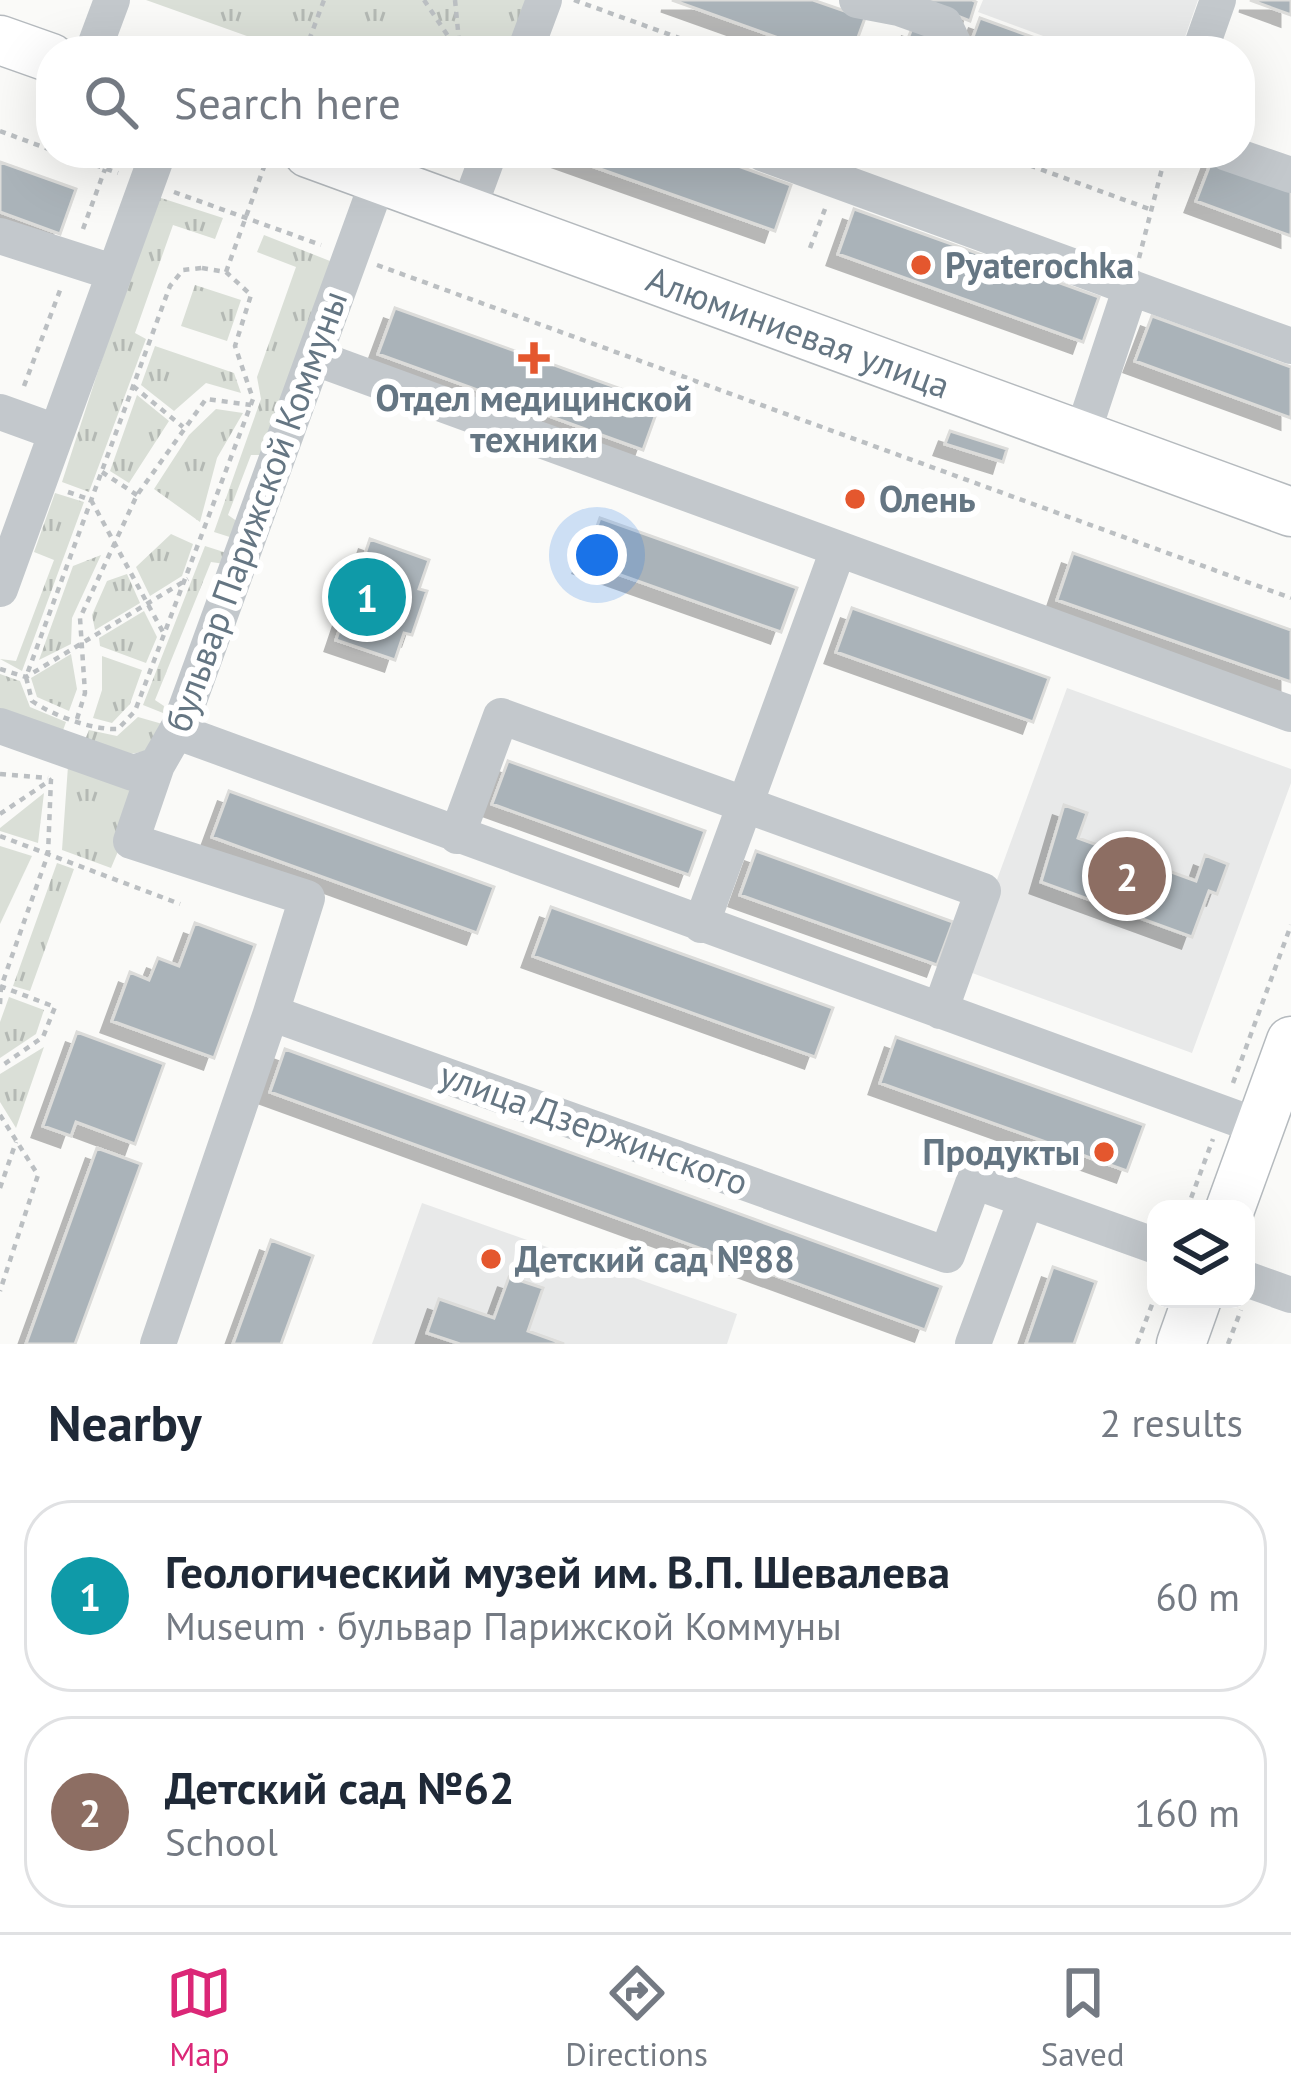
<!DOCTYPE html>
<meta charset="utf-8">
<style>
body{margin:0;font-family:"PT Sans",sans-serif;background:#f2f2f3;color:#1f2937}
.controls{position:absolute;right:36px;bottom:36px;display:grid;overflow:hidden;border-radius:24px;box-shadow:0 12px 48px #0002}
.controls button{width:108px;height:108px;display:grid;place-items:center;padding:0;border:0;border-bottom:3px solid #e0e1e3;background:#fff;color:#1f2937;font:60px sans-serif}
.you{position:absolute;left:597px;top:555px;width:42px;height:42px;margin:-30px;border:9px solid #fff;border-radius:50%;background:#1a73e8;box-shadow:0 0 0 18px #1a73e833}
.badge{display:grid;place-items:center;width:78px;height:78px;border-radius:50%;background:#db2777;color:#fff;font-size:39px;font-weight:700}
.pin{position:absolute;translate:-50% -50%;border:6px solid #fff;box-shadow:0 3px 12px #0006}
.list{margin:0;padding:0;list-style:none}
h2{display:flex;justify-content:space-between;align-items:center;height:156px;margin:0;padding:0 48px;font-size:51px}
h2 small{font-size:39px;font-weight:400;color:#747a83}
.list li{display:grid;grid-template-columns:78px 1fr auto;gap:36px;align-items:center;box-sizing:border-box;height:192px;margin:0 24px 24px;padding:0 24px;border:3px solid #e0e1e3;border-radius:48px}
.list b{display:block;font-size:45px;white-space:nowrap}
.list p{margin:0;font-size:39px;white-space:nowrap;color:#747a83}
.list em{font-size:39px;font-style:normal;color:#747a83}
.icon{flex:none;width:66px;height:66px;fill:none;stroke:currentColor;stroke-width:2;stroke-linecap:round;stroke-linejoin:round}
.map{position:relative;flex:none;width:1291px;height:1344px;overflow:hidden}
.search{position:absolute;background:#fff;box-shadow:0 12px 48px #0002;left:36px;right:36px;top:36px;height:132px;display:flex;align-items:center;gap:30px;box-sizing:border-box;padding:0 42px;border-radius:48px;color:#747a83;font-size:45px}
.sheet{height:588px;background:#fff}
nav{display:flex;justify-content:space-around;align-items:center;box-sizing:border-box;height:168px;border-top:3px solid #e0e1e3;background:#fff;font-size:33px;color:#747a83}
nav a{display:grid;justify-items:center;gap:6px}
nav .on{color:#db2777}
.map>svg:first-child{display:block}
.built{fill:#e8e9e9}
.grass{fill:url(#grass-tufts)}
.pitch{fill:#dadfd7}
.building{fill:#aab3b9;stroke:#dcdcda;stroke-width:3;filter:url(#shadow)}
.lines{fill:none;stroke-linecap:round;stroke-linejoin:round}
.major-casing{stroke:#b5babe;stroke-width:51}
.path{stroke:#bbbfc2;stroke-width:4.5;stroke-dasharray:6 6;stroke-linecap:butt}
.minor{stroke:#c3c8cc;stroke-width:36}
.major{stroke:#fff;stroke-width:48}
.poi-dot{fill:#e4572e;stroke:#fff;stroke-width:4.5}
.labels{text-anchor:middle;stroke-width:12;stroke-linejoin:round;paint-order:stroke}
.poi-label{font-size:36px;font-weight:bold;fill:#657683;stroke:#fff;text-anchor:start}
.street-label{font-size:36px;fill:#657683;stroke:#fff}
</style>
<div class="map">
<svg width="1291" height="1344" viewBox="0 0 1291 1344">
<defs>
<pattern id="grass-tufts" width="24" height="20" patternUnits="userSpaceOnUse" patternTransform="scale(3)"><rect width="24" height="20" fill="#dadfd7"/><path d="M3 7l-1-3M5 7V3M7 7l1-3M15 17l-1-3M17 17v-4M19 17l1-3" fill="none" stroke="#b4b9b4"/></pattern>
<filter id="shadow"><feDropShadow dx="-11" dy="11" stdDeviation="0" flood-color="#0004"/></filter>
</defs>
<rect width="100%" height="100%" fill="#fafaf8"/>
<!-- built -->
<path class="built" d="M 983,0 L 1198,0 L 1180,51 L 1084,51 L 978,12 Z
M 1067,688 L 1291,769 L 1291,783 L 1192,1053 L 964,970 Z
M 422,1203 L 737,1314 L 727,1344 L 372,1344 Z"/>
<!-- grass -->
<path class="grass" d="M 146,0 L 527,0 L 509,51 L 289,51 Z
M 155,196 L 223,218 L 215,239 L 173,225 L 135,333 L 146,339 L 89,492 L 62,482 Z
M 264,235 L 330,261 L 266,455 L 251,455 L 228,515 L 241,524 L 236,539 L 214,532 L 261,399 L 257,377 L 296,267 L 257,252 Z
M 195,285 L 241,300 L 227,341 L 181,326 Z
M 155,346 L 234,373 L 241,393 L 206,383 L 174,411 L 141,385 Z
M 137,395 L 169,421 L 129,483 L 110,471 Z
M 216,409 L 243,413 L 217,458 L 200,522 L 154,489 L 189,435 Z
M 55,493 L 84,502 L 22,671 L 0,659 L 16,661 L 54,560 L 34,552 Z
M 171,534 L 193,544 L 182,576 L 150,596 L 136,567 Z
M 205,546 L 230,554 L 225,564 L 211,562 L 155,700 L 164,706 L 163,713 L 143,705 Z
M 101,555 L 72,618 L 71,644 L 39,660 L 73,566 Z
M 127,574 L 140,603 L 95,630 L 92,615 L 107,581 Z
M 144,611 L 157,637 L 146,663 L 100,646 L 99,638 Z
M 71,654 L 77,689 L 69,711 L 37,697 L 31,678 Z
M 102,656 L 142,670 L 130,704 L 112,723 L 93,718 L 102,690 Z
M 0,674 L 20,681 L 30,707 L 66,722 L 61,736 L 0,712 Z
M 138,717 L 166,725 L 146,751 L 131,754 L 84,742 L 89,730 L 117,736 Z
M 68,766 L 130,789 L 133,816 L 111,868 L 62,850 Z
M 44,793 L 38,843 L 0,831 L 0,828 Z
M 57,863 L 74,869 L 30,991 L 13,986 Z
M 9,997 L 44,1010 L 36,1034 L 0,1058 L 0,1022 Z
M 44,1047 L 16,1128 L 0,1102 L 0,1074 Z"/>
<!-- pitch -->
<path class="pitch" d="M 0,846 L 32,856 L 0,924 Z"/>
<!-- building -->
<path class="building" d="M 672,0 L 813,0 L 865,18 L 853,51 L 815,51 Z
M 917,0 L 972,0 L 976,2 L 970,21 Z
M 1250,0 L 1291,0 L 1291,15 Z
M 980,18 L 1071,51 L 1013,51 L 973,37 Z
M 913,26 L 941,36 L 935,51 L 903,51 Z
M 555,153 L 702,153 L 791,185 L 775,231 Z
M 1213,157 L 1291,185 L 1291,236 L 1196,201 Z
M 0,162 L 76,189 L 60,234 L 0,212 Z
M 854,209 L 1099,297 L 1083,342 L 838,254 Z
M 395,308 L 660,403 L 643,450 L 378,354 Z
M 1152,316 L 1291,367 L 1291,418 L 1135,361 Z
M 950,431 L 1007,449 L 1003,462 L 945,444 Z
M 600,518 L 797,588 L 781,632 L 584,562 Z
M 370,539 L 429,560 L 419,589 L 427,591 L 412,635 L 404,633 L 395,660 L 336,640 Z
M 1073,553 L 1291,630 L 1291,682 L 1057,600 Z
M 852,608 L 1049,678 L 1033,722 L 836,652 Z
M 508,761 L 705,831 L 689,875 L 492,804 Z
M 229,791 L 494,887 L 477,933 L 212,837 Z
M 1064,805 L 1087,813 L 1078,838 L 1196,881 L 1205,855 L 1228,864 L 1217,894 L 1209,891 L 1192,937 L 1041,882 Z
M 756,851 L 953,922 L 937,965 L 740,895 Z
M 551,907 L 833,1008 L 815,1057 L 533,956 Z
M 195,923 L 255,945 L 214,1058 L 112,1021 L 130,972 L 149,980 L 158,958 L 179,966 Z
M 77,1032 L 164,1064 L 135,1144 L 76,1122 L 71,1136 L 43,1126 Z
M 896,1037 L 1144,1125 L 1127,1171 L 880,1083 Z
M 285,1049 L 941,1287 L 925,1330 L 270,1092 Z
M 97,1148 L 141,1164 L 75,1344 L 26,1344 Z
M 271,1240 L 313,1256 L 281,1344 L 233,1344 Z
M 1053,1267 L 1096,1282 L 1074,1344 L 1026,1344 Z
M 509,1277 L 543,1288 L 528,1331 L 564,1344 L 460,1344 L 427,1333 L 439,1299 L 494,1318 Z"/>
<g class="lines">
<defs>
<g id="major">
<path d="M 0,40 L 51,58"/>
<path id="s1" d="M 308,153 L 1291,512"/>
<path d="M 1230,1209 L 1291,1041"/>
<path d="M 1181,1344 L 1197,1299"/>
</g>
</defs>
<!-- major casing -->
<use href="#major" class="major-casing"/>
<!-- path -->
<path class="path" d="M 424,0 L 458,51
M 455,0 L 460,51
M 574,0 L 715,51
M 305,51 L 324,0
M 0,131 L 51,150
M 61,153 L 118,173
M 996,153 L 1152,210
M 174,192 L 321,245
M 83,229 L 105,169
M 810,248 L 825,209
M 1139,258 L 1166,153
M 377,265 L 1291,598
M 202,268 L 226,272 L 251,295 L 235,346 L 253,399 L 135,711 L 118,729 C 92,730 54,716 32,701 L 26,677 L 170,286 L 183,270 Z
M 226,272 L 269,153
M 24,386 L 62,285
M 133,386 L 183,427
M 102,472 L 137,495
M 68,492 L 91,500 L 163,632
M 0,669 L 26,677 L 188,579
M 77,719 L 85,693 L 80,618 L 137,495 L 206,399 L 251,405
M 0,774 L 48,778
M 0,814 L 52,779
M 0,836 L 180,904
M 0,986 L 55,1007 L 43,1037 L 0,1067
M 0,1004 L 1,987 L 48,854 L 51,779
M 1233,1083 L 1291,925
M 0,1115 L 38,1175 L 0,1291
M 0,1188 L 16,1142
M 1187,1209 L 1213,1139
M 1137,1344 L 1156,1294
M 1228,1344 L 1241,1310"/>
<!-- minor -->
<path class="minor" d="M 857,0 L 899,8
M 901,0 L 899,8 L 944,24 L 957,51
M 93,51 L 112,0
M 525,51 L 544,0
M 1200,51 L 1218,0
M 762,153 L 1291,346
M 1227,153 L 1291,175
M 379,178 L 180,725 L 157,765 L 131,841 L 307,898 L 271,1013 L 947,1255 L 974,1181 L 1156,1246
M 468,210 L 489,153
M 0,236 L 112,272
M 316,358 L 1291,714
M 0,412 L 53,431
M 1082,435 L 1131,287
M 0,589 L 158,153
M 0,726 L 133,773 L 157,765
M 178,732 L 1260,1127
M 457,836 L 501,716 L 983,891 L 940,1011
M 701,925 L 838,550
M 1246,1279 L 1291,1295
M 158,1344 L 271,1013
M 973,1344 L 1026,1200"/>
<!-- major -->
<use href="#major" class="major"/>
</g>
<!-- markers -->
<g class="poi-dot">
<circle cx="921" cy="265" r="12"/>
<path d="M528 340h12v12h12v12h-12v12h-12v-12h-12v-12h12z"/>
<circle cx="855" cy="499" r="12"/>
<circle cx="1104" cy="1152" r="12"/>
<circle cx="491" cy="1259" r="12"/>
</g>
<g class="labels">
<!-- poi labels -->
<g class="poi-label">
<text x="945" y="278">Pyaterochka</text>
<text x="534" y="411" text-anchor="middle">Отдел медицинской<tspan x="534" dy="41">техники</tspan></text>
<text x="879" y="512">Олень</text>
<text x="1080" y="1165" text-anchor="end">Продукты</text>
<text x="515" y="1272">Детский сад №88</text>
</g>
<!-- street labels -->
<g class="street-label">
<text dy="13" stroke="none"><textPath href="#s1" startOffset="522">Алюминиевая улица</textPath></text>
<text transform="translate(256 511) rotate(-70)" y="13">бульвар Парижской Коммуны</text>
<text transform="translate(594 1128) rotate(20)" y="13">улица Дзержинского</text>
</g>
</g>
</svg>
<div class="controls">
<button><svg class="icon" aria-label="layers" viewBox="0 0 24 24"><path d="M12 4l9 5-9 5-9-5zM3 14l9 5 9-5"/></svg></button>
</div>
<div class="you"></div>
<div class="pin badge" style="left:367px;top:597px;background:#0f9aa8">1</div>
<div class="pin badge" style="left:1127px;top:876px;background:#8d6e63">2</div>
<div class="search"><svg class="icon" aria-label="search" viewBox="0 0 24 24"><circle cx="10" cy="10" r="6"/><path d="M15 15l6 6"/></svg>Search here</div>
</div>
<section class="sheet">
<h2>Nearby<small>2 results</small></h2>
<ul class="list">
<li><span class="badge" style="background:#0f9aa8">1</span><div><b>Геологический музей им. В.П. Шевалева</b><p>Museum · бульвар Парижской Коммуны</p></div><em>60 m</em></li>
<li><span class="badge" style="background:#8d6e63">2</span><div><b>Детский сад №62</b><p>School</p></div><em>160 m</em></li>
</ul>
</section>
<nav>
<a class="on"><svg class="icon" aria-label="map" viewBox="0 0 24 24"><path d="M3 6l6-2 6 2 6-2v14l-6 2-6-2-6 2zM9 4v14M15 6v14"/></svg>Map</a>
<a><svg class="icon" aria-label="directions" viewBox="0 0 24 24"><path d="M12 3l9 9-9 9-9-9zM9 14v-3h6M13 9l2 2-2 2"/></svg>Directions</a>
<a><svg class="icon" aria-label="saved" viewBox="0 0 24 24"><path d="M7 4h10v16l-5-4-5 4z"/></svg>Saved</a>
</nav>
